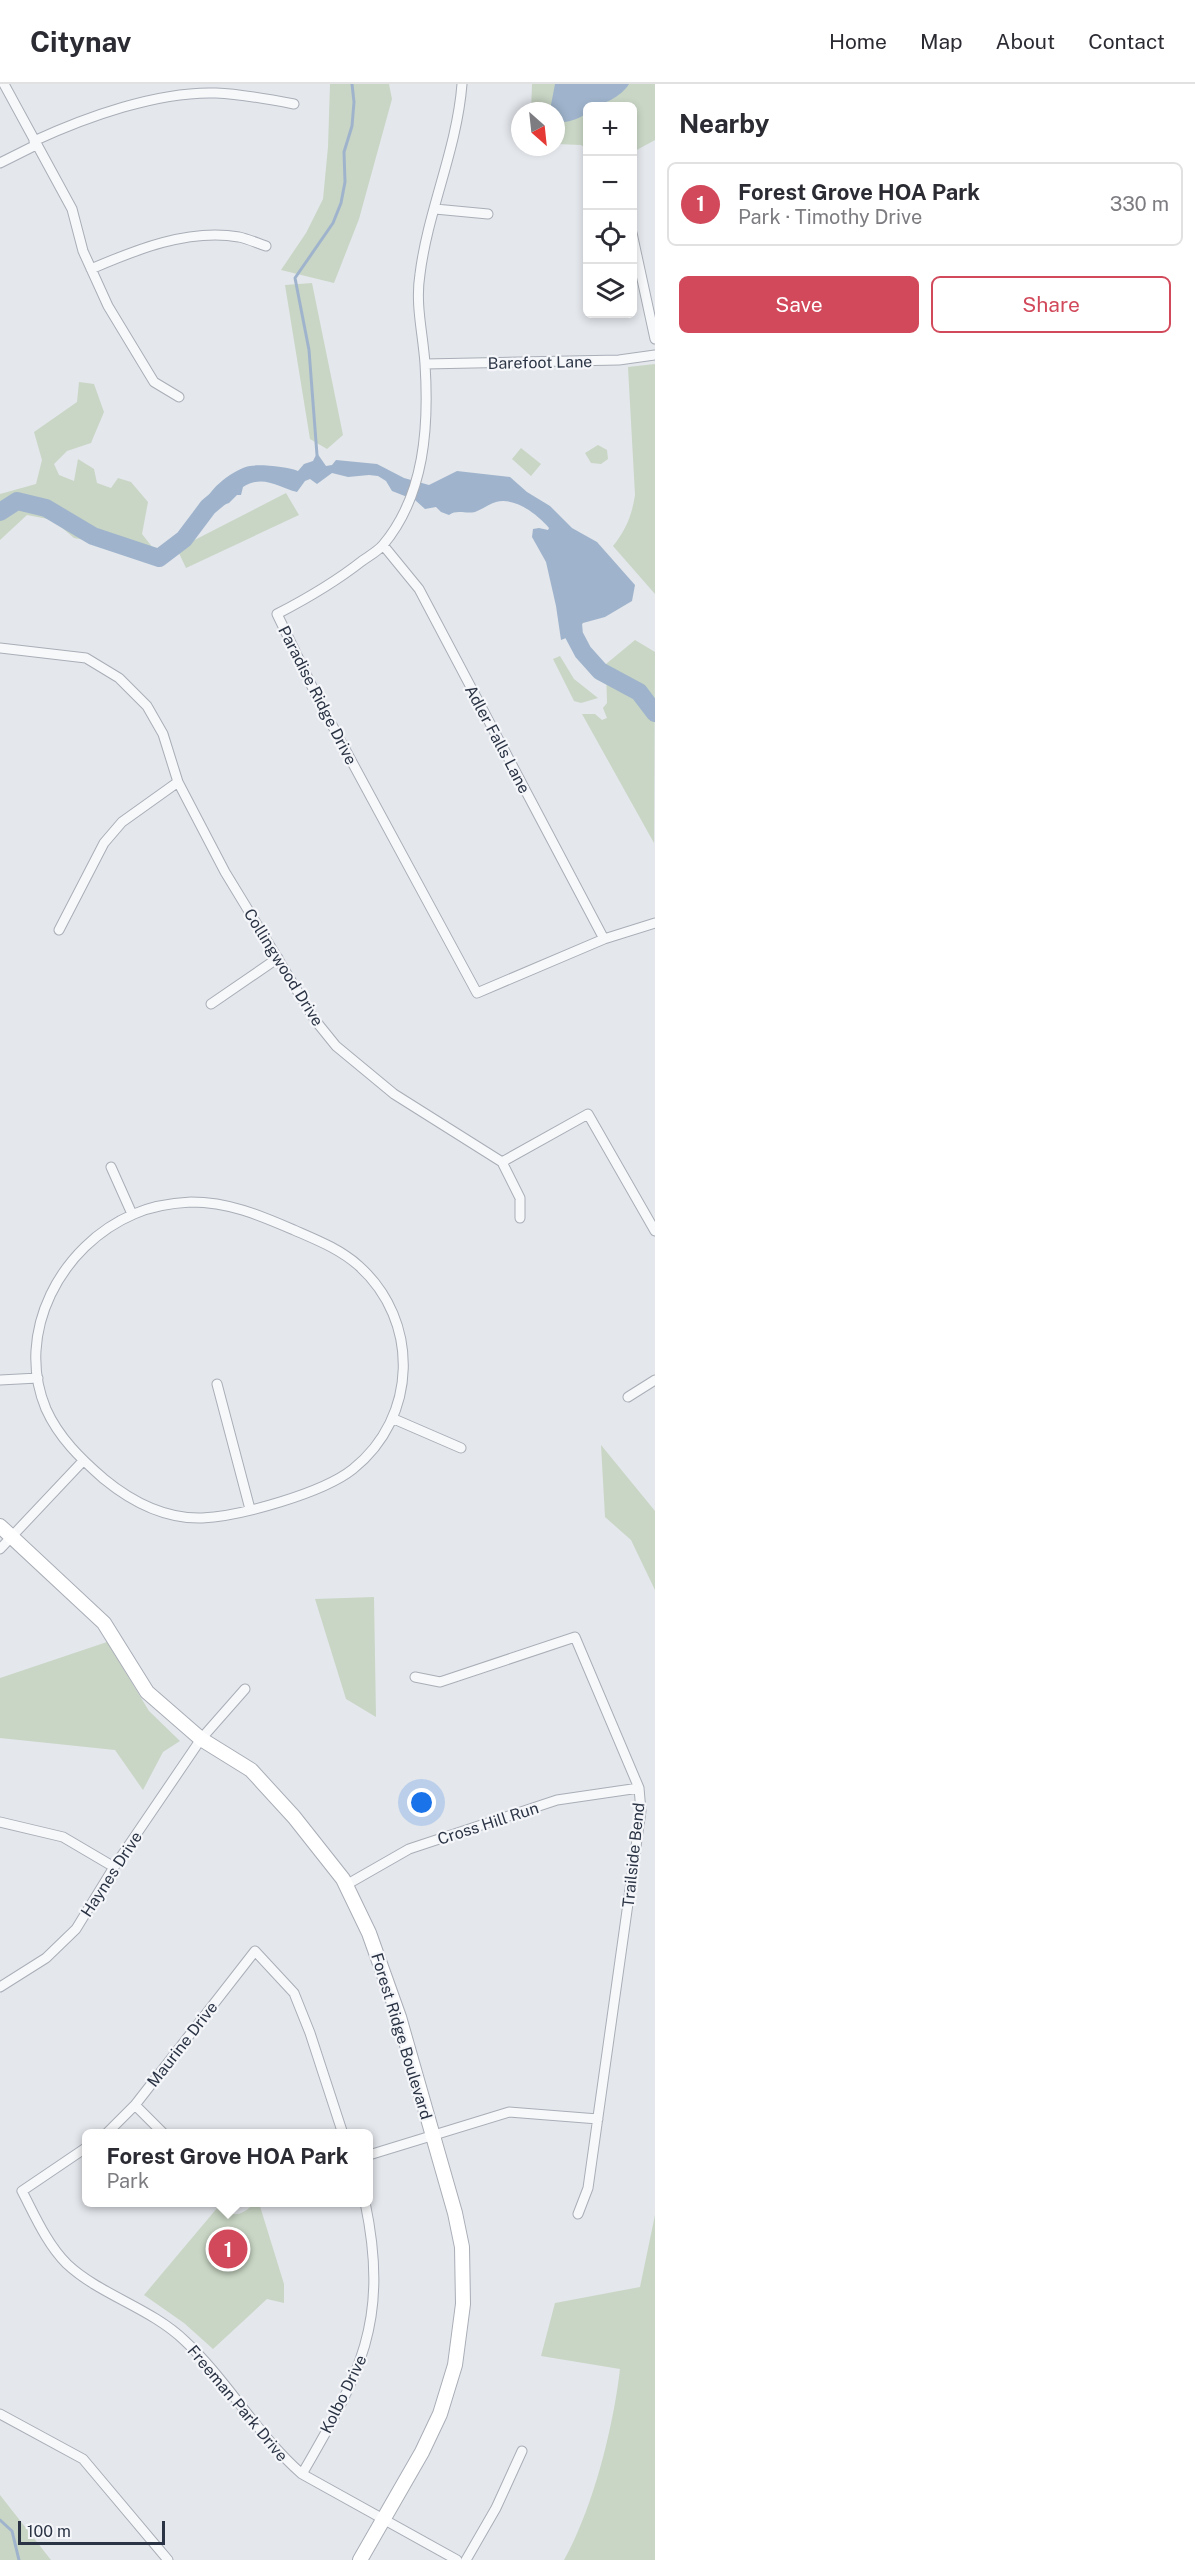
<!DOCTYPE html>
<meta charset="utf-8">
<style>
body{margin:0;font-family:"Public Sans",sans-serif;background:#f7f7f7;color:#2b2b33}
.controls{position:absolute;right:18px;top:18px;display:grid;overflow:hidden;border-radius:9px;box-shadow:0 3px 9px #0003}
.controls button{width:54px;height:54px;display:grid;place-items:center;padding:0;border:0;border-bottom:2px solid #e1e1e2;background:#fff;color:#2b2b33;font:30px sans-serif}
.compass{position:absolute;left:511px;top:18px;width:54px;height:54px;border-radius:50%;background:#fff;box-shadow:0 3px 9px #0003;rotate:153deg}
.scale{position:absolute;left:18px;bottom:15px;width:147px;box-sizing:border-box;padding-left:6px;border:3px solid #2b3445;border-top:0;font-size:16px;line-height:21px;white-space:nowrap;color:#2b3445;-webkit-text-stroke:4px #f4f6f9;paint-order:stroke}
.you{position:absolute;left:422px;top:1719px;width:21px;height:21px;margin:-15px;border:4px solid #fff;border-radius:50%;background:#1a73e8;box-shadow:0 0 0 9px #1a73e833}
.badge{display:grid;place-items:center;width:39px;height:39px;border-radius:50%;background:#d1495b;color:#fff;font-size:20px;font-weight:700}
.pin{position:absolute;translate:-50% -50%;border:3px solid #fff;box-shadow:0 2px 6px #0006}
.popup{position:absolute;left:82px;top:2045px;width:291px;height:78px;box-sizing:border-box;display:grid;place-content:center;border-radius:9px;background:#fff;filter:drop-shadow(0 2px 4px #0005);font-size:20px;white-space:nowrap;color:#7c7c81}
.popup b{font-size:22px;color:#2b2b33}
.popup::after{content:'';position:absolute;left:50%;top:100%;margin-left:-12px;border:12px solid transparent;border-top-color:#fff}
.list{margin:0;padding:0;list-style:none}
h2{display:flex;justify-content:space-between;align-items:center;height:78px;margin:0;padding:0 24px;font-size:26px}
h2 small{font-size:20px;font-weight:400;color:#7c7c81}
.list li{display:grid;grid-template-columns:39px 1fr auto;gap:18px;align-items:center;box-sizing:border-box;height:84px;margin:0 12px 12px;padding:0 12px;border:2px solid #e1e1e2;border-radius:9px}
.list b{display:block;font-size:22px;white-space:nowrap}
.list p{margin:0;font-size:20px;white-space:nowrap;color:#7c7c81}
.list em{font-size:20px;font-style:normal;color:#7c7c81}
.actions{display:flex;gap:12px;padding:18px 24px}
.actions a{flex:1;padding:14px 0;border:2px solid #d1495b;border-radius:9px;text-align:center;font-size:21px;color:#d1495b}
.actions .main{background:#d1495b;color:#fff}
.icon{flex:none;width:33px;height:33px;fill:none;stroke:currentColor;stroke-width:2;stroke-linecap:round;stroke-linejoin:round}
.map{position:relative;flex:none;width:655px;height:2476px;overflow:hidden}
header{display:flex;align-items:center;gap:36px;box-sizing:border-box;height:84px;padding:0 30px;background:#fff;border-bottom:2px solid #e1e1e2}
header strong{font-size:28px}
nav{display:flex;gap:33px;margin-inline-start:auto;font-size:21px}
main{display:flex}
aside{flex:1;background:#fff}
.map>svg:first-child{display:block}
.green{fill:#c9d6c5}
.water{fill:#9fb4cc}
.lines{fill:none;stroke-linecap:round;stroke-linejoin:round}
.stream{stroke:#9fb4cc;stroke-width:3}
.river{stroke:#9fb4cc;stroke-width:18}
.street-casing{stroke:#a9aeb7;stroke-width:11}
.secondary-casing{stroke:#a9aeb7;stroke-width:16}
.street{stroke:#f7f8fa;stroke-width:9}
.secondary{stroke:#fff;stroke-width:14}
.labels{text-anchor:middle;stroke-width:4.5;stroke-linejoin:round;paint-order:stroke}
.street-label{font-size:16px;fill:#2b3445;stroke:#f4f6f9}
</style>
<header>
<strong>Citynav</strong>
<nav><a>Home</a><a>Map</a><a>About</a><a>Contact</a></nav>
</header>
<main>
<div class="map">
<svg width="655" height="2476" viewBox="0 0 655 2476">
<rect width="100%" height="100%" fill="#e4e7ec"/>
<!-- green -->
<path class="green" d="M 330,0 L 389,0 L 392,15 L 359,135 L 334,199 L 281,186 L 306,149 L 323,115 L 328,63 Z
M 532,0 L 655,0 L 655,56 L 633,68 L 632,22 L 588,22 L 587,65 L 581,61 L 556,60 L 556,27 L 531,27 Z
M 312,199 L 343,351 L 327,365 L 310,355 L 285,201 Z
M 655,280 L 655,510 L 613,462 C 626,446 632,431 635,411 L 628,283 Z
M 79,298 L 94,300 L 104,328 L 91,359 L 67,367 L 54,380 L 59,391 L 74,397 L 78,375 L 94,385 L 97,399 L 111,404 L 118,394 L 131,398 L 148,418 L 142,450 L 157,469 L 74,454 L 53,436 L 27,431 L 0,456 L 0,410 L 36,400 L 42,376 L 34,348 L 77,318 Z
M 598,361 L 607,366 L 608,375 L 601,380 L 591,379 L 585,369 Z
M 521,364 L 541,380 L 531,392 L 512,375 Z
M 286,409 L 299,431 L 186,484 L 177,465 Z
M 635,556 L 655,568 L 654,759 L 582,630 L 595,630 L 602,636 L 607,634 L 603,624 L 607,619 L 606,580 Z
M 560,572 L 574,595 L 598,614 L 581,619 L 574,617 L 553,575 Z
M 601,1361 L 655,1427 L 655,1506 L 631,1456 L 605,1433 Z
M 374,1513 L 376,1633 L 346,1615 L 315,1515 Z
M 107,1558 L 149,1627 L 180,1657 L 163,1668 L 143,1706 L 115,1666 L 0,1654 L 0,1594 Z
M 254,2119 L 259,2119 L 284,2200 L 284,2219 L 267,2215 L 213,2265 L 184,2239 L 144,2211 L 218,2123 C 232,2134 243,2132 254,2119 Z
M 655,2131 L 655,2476 L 564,2476 C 593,2424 613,2345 620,2285 L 541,2272 L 555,2219 L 640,2203 Z
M 0,2411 L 51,2476 L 0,2476 Z"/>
<!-- water -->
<path class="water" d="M 555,0 L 629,0 C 621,13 602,22 588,22 L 587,29 C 578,35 567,40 556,37 L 556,27 L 550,26 Z
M 317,369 L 326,382 L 332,381 L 336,376 L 377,380 L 404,394 L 429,401 L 457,387 L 510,393 L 527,408 L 550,422 L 572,444 L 597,458 L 635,501 L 632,517 L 605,533 L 583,539 L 574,551 L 561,556 L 556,522 L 546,478 L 532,453 L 533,445 L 539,444 L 548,446 L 549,444 C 537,430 515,413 496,418 C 489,420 483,425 475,428 C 465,430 457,425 449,431 L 441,428 L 436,423 L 425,425 L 415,416 L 392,407 L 386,397 L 378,392 L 369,391 L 348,393 L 332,389 L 317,400 L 310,395 L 305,397 L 297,408 C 278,403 263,390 243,403 L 241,411 L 237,411 L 229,419 L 212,425 L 206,421 C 205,406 236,384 250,382 C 260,380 289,383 298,387 L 304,380 L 313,377 Z"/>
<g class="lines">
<!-- stream -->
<path class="stream" d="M 317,371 L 309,266 L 295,194 L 333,139 L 341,119 L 345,98 L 344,68 L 352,42 L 354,18 L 352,0
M 0,2436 L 12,2447 L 19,2476"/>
<!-- river -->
<path class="river" d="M 0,428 L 17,417 L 46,424 L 93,452 L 159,474 L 184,455 L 208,423 L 226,408
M 572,528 L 574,551 L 583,568 L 600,587 L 639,608 L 655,629"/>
<defs>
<path id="street" d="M 4,0 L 72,125 L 83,167 L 108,222 L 154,298 L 179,313
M 462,0 C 457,65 428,126 420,190 C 415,221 423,249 425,280 C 429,342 425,411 383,461 C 378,467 369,472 362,477 C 334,499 308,514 277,530 L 319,617 L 477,909 L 604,855 L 655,839
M 34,57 C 86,33 158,7 216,9 C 242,10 268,15 294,20
M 0,79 L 36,61
M 435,125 L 488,130
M 632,149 L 655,255
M 91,185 C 135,166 189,144 239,153 C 248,155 257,159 266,162
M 425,280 L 619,276 L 655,271
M 383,461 L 419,505 L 604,855
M 0,564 L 86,574 L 119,594 L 147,622 L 163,650 L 178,698 L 225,788 L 315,936 L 336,962 L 394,1010 L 502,1078
M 59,846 L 104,759 L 122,738 L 178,698
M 211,920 L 278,874
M 502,1078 L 588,1030 L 655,1147
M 502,1078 L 520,1114 L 520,1134
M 111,1083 L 132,1130
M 191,1118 C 229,1118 259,1131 294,1146 C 317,1156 340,1165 359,1182 C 420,1237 418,1333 353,1385 C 323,1409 241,1432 202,1434 C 165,1435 132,1418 104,1395 C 81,1375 59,1354 46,1325 C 14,1249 61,1161 134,1130 C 152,1122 172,1119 191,1118 Z
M 0,1296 L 38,1294
M 217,1300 L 250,1425
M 628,1313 L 655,1296
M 394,1335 L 461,1364
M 0,1465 L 83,1377
M 415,1593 L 440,1598 L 575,1553 L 639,1704 L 641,1727 L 588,2104 L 578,2130
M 0,1738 L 63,1753 L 114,1783
M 346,1801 L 409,1765 L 557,1716 L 639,1704
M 0,1903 L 46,1874 L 76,1845 L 114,1783 L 201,1655 L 245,1605
M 135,2021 L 164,2050
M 106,2050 L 135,2021 L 255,1867 L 294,1909 L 310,1949 L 343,2050
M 87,2063 L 22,2107 C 35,2132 47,2160 67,2180 C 100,2211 151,2224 185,2257 C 228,2297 257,2351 302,2390 L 457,2476
M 369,2071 L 509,2028 L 598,2035
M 0,2330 L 83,2375 L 168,2476
M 302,2390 C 360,2290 390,2238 365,2118
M 466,2476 L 496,2424 L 522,2367"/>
<path id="secondary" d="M 0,1442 L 104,1539 L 147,1608 L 201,1655 L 251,1686 L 294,1733 L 343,1795 L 369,1849 L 399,1933 L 455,2129 L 462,2163 L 463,2220 L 455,2281 L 440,2330 L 422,2368 L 360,2476"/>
</defs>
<!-- street casing -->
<use href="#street" class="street-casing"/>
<!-- secondary casing -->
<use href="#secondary" class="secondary-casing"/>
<!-- street -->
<use href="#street" class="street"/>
<!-- secondary -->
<use href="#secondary" class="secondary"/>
</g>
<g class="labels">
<!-- street labels -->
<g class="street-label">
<text transform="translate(540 278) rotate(-1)" y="6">Barefoot Lane</text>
<text transform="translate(318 611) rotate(63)" y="6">Paradise Ridge Drive</text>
<text transform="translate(498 655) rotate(62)" y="6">Adler Falls Lane</text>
<text transform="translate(284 883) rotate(58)" y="6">Collingwood Drive</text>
<text transform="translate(488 1739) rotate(-18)" y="6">Cross Hill Run</text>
<text transform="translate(633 1771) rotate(-84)" y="6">Trailside Bend</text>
<text transform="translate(111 1790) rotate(-57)" y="6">Haynes Drive</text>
<text transform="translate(402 1952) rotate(73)" y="6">Forest Ridge Boulevard</text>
<text transform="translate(182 1960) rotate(-52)" y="6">Maurine Drive</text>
<text transform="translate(343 2310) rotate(-64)" y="6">Kolbo Drive</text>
<text transform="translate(238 2319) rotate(50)" y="6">Freeman Park Drive</text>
</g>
</g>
</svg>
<div class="controls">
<button>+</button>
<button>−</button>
<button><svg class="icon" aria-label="locate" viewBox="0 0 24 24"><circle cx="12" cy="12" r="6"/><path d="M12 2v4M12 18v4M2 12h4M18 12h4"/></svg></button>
<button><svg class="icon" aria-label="layers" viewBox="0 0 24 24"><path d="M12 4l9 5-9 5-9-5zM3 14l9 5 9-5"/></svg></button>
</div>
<svg class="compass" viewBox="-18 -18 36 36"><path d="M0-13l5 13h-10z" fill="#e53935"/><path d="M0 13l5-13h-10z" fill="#7c7c81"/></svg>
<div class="scale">100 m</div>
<div class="you"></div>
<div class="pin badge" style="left:228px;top:2165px">1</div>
<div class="popup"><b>Forest Grove HOA Park</b>Park</div>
</div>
<aside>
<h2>Nearby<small></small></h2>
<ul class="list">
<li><span class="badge">1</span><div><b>Forest Grove HOA Park</b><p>Park · Timothy Drive</p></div><em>330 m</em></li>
</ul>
<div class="actions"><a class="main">Save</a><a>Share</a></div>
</aside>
</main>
